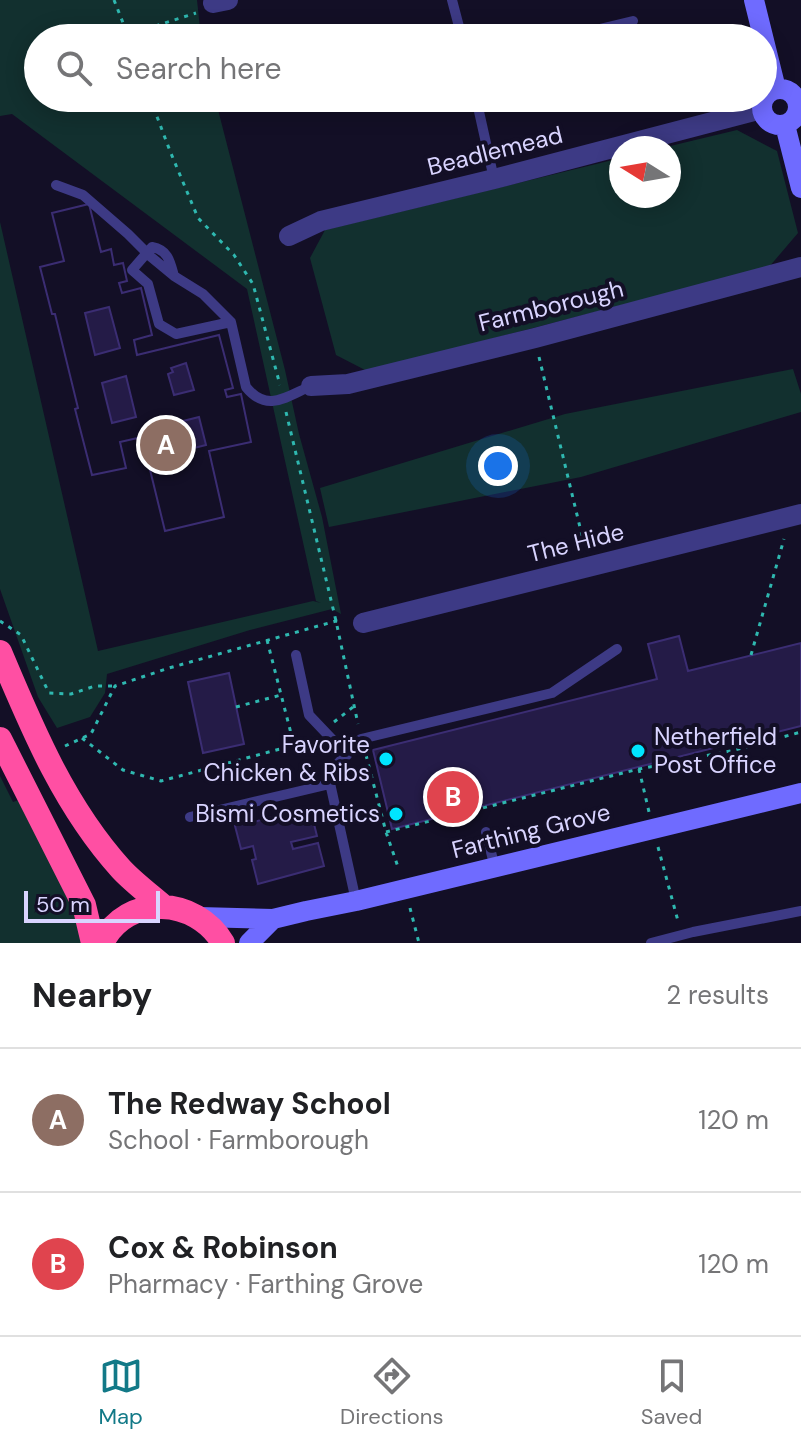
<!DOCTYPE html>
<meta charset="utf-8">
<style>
body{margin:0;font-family:"DM Sans",sans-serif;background:#f6f6f6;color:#202124}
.compass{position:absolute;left:609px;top:136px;width:72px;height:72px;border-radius:50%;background:#fff;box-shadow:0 4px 20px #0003;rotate:281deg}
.scale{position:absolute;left:24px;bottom:20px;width:136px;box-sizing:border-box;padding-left:8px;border:4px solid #d9d4ff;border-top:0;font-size:22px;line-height:28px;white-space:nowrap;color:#d9d4ff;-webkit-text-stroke:6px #130f26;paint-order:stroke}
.you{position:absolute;left:498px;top:466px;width:28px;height:28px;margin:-20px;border:6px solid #fff;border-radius:50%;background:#1a73e8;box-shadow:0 0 0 12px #1a73e833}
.badge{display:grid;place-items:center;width:52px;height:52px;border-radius:50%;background:#127987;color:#fff;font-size:26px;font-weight:700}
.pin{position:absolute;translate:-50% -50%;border:4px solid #fff;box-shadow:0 2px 8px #0006}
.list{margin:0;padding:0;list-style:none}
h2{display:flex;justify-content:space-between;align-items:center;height:104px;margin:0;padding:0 32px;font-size:34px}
h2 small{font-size:26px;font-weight:400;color:#757577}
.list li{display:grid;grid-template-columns:52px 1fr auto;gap:24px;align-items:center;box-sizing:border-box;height:144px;padding:0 32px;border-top:2px solid #e0e0e0}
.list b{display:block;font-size:30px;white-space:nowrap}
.list p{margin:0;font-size:26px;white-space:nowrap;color:#757577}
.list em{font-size:26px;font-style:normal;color:#757577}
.icon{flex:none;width:44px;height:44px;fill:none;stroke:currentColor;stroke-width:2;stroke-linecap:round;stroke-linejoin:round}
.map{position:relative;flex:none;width:801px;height:943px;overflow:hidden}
.search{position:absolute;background:#fff;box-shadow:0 4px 20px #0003;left:24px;right:24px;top:24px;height:88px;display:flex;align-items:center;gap:20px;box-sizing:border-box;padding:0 28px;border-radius:44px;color:#757577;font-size:30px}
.sheet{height:392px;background:#fff}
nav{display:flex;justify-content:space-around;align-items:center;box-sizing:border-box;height:112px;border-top:2px solid #e0e0e0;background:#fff;font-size:22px;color:#757577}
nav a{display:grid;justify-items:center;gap:4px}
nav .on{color:#127987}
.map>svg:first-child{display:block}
.green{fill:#12302f}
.building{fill:#241b47;stroke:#3b2d73;stroke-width:2;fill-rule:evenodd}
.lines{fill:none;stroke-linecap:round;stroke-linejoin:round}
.path{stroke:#2fb8b0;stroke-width:3;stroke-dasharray:4 6;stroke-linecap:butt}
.lane{stroke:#3d3a85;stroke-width:10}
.street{stroke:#3d3a85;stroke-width:20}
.secondary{stroke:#6f6bff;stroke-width:20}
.highway{stroke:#ff4fa3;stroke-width:24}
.poi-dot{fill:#00e5ff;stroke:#130f26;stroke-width:3}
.labels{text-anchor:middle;stroke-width:8;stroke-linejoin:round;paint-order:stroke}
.street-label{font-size:24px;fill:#d9d4ff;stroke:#130f26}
.poi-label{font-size:24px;fill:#d9d4ff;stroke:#130f26;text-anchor:end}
</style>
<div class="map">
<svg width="801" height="943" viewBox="0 0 801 943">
<rect width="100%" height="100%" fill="#130f26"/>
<!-- green -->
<path class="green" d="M 0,0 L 197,0 L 201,38 L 38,38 L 38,98 L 215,98 L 285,370 L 299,434 L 322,517 L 341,614 L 332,609 L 250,630 L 107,674 L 105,693 L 90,717 L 57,728 L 38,697 L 0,589 L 0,222 L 98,651 L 313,601 L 321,603 L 316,601 L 247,289 L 12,114 L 0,116 Z
M 737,130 L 777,151 L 798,233 L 769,267 L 367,371 L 336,355 L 310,258 L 325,230 L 621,158 L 621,196 L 669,196 L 669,148 L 662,148 Z
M 793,369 L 801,394 L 801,412 L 581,477 L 329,527 L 320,488 L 565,414 Z
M 0,776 L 13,802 L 22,799 L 78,907 L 84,943 L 0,943 Z"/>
<!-- building -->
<path class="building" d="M 89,204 L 101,252 L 111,249 L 114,265 L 123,263 L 127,281 L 119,283 L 122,293 L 141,288 L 152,335 L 134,340 L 137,355 L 219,335 L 233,388 L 225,390 L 227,397 L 241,394 L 251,442 L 209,451 L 224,517 L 165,531 L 142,437 L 120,442 L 126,468 L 92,475 L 75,409 L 78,408 L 55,314 L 52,314 L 40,267 L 64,261 L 52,213 ZM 109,307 L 120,348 L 95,355 L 85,313 ZM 186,363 L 194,390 L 174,395 L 168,374 L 173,372 L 171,368 ZM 126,376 L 136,417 L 112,423 L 102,383 ZM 199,417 L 206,445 L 174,453 L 167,425 Z
M 89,204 L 101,252 L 111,249 L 114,265 L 123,263 L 127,281 L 119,283 L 122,293 L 141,288 L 152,335 L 134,340 L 137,355 L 219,335 L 233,388 L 225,390 L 227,397 L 241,394 L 251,442 L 209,451 L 224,517 L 165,531 L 142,437 L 120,442 L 126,468 L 92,475 L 75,409 L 78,408 L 55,314 L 52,314 L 40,267 L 64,261 L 52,213 Z
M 679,636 L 688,671 L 801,643 L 801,726 L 392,829 L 373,750 L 657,679 L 648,644 Z
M 229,673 L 244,744 L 203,753 L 188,682 Z
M 311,812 L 317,836 L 291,842 L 293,849 L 318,843 L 324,866 L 258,884 L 252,860 L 256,859 L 253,846 L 241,849 L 234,822 L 253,818 L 254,822 L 285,813 L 286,819 Z"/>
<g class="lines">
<!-- path -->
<path class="path" d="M 114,0 L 129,38
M 127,35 L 196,13
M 150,98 L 170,151 L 198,218 L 234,255 L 253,284 L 280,385
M 539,357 L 585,548
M 286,412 L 336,621 L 358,724
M 0,621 L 21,635 L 49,693 L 71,694 L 95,686 L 115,686
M 267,640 L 294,745
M 751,655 L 784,539
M 236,707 L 281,695
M 334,722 L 353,707
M 82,738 L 123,770 L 161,781 L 306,742 L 312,738
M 65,746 L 91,734 L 115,686 L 169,668 L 336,621 L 343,622
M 366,755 L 386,832 L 399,870
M 639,769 L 649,812
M 386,832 L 639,769 L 735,750 L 801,732
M 658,847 L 678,921
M 410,908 L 419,943"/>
<!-- lane -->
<path class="lane" d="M 452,0 L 462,38
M 562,38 L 633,21
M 476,98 L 494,179
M 56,185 L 83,195 L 128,234 L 151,257 L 174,276 L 203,294 L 231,322 L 246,387 C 267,413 286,397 311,386
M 174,276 C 170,261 168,250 152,247 L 132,270 L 148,284 L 159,324 L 176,334 L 231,322
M 296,655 L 309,715 L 347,755
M 190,817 L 330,784
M 486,832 L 495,868
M 356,901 L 328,774 L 361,739 L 552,693 L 617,649
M 651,943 L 693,932 L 801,911"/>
<!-- street -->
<path class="street" d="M 213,3 L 228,0
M 798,102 L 801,102
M 289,236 L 321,221 L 494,179 L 762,109
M 311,386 L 348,384 L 535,338 L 801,267
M 363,623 L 801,514"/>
<!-- secondary -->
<path class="secondary" d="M 754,0 L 776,89
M762 107a18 18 0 1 1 36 0a18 18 0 1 1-36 0Z
M 785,125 L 801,188
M 199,917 L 273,919 L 306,911 L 356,901 L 801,793
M 249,943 L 273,919"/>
<!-- highway -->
<path class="highway" d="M 0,652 C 32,728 64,806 121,869 C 133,882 149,894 163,906
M 0,739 L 84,905 L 93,943
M 102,943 C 127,893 196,897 223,943"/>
</g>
<!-- markers -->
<g class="poi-dot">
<circle cx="638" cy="751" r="8"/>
<circle cx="386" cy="759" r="8"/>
<circle cx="396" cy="814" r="8"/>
</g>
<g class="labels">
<!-- street labels -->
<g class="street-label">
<text transform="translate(495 151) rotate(-14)" y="8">Beadlemead</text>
<text transform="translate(551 306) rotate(-14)" y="8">Farmborough</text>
<text transform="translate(576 543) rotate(-14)" y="8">The Hide</text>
<text transform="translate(531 831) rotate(-14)" y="8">Farthing Grove</text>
</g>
<!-- poi labels -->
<g class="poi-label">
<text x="654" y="745" text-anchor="start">Netherfield<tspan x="654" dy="28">Post Office</tspan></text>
<text x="370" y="753">Favorite<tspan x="370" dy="28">Chicken &amp; Ribs</tspan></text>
<text x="380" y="822">Bismi Cosmetics</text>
</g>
</g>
</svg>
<svg class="compass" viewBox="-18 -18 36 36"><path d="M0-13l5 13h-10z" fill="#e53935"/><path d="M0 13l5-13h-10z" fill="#757577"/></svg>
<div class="scale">50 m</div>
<div class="you"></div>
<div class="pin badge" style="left:166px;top:445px;background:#8d6e63">A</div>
<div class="pin badge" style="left:453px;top:797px;background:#e0444e">B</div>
<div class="search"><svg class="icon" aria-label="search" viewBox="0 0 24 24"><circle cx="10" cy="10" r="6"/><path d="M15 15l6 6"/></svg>Search here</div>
</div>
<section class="sheet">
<h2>Nearby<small>2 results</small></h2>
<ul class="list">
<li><span class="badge" style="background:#8d6e63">A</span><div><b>The Redway School</b><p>School · Farmborough</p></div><em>120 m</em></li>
<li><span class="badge" style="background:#e0444e">B</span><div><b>Cox &amp; Robinson</b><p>Pharmacy · Farthing Grove</p></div><em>120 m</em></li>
</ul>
</section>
<nav>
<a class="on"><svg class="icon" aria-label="map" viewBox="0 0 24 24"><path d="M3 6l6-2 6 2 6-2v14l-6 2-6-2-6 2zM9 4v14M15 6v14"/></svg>Map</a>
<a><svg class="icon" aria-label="directions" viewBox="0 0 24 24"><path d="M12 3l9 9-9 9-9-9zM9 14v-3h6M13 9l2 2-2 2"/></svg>Directions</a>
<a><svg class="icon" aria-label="saved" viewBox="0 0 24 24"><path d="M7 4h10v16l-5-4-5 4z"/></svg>Saved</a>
</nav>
